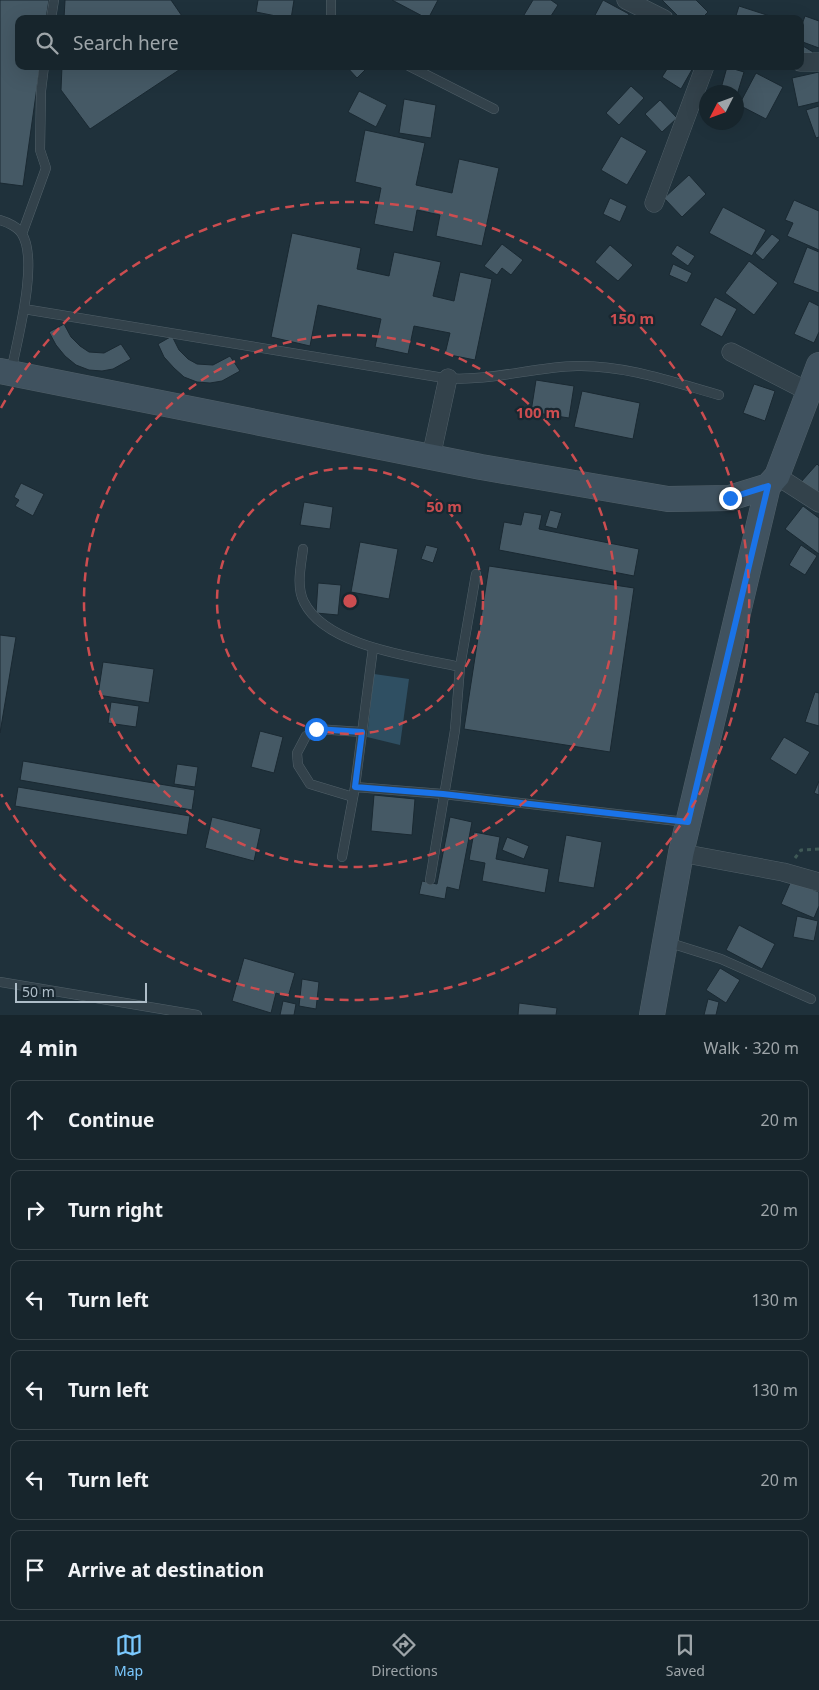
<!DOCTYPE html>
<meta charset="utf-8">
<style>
body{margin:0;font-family:"Noto Sans",sans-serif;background:#243138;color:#f1f3f6}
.compass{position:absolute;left:699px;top:85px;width:45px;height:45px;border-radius:50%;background:#17252c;box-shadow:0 5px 20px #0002;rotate:228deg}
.scale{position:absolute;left:15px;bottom:12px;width:132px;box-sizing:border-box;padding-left:5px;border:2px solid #aebdc8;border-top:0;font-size:14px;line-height:18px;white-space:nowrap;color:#aebdc8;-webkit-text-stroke:4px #182730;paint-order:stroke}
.stop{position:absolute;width:15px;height:15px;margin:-11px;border:4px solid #1a73e8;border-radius:50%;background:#fff}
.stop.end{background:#1a73e8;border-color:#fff;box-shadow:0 1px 5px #0008}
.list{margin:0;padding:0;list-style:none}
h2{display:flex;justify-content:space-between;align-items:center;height:65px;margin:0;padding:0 20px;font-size:21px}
h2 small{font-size:16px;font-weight:400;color:#9ea5a9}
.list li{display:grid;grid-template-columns:32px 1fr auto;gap:15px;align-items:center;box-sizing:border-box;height:80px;margin:0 10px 10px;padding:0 10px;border:1px solid #364248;border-radius:10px}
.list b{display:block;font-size:19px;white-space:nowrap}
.list em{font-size:16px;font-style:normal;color:#9ea5a9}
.icon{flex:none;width:28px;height:28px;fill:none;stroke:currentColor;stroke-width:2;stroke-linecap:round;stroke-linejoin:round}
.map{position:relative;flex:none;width:819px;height:1015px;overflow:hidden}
.search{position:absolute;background:#17252c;box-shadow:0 5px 20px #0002;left:15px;right:15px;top:15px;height:55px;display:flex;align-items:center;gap:12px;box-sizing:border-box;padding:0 18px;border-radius:10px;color:#9ea5a9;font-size:19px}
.sheet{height:605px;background:#17252c}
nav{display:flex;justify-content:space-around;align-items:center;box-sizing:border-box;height:70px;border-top:1px solid #364248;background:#17252c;font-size:14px;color:#9ea5a9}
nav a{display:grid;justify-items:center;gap:2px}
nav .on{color:#7bc9ff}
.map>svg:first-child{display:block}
.water{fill:#2f4f62}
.building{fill:#455965;stroke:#1a2932}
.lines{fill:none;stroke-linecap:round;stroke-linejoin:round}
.lane-casing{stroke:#516069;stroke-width:10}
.street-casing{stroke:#516069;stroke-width:19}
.secondary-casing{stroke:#516069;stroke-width:26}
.path{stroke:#3f5956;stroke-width:3;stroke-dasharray:4 4;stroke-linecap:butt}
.lane{stroke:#33424b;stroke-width:9}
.street{stroke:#33424b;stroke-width:18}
.secondary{stroke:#40525f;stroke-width:25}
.route{stroke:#1a73e8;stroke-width:6}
.ring{fill:none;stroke:#cc4d50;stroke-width:2.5;stroke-dasharray:9 6}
.centre{fill:#cc4d50;stroke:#182730;stroke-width:2.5}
.ring-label{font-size:15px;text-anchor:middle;font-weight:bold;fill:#cc4d50;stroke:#182730;stroke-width:4.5;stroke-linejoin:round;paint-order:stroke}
</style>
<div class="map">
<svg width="819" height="1015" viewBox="0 0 819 1015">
<rect width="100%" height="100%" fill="#1f313b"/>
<!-- water -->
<path class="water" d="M 374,674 L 409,679 L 400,745 L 367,737 Z"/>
<!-- building -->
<path class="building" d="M 0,0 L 49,0 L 46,19 L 19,19 L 19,66 L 40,66 L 23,186 L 0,183 Z
M 65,0 L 171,0 L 184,19 L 64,19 Z
M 258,0 L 294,0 L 291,19 L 256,12 Z
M 392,0 L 438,0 L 428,19 Z
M 533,0 L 551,0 L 558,5 L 549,19 L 530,19 L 524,15 Z
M 603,0 L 629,14 L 627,19 L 593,19 Z
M 662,0 L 696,0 L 708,12 L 701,19 L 681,19 Z
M 739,6 L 776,18 L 775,19 L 735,19 Z
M 805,16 L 819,21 L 819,48 L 800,41 L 800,30 Z
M 803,46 L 813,52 L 807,61 L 800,57 L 800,51 Z
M 62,66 L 185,66 L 90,129 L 61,90 Z
M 346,66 L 369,66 L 357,78 Z
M 669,66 L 694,66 L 681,89 L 662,77 Z
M 727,67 L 744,72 L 736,98 L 736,92 L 720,92 Z
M 819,72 L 819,102 L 798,107 L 792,78 Z
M 756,73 L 783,87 L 766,119 L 739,105 Z
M 631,86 L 644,98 L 619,125 L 606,113 Z
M 359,91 L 387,105 L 376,127 L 348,112 Z
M 404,99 L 436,105 L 431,138 L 399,133 Z
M 660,100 L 677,118 L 662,132 L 645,114 Z
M 819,106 L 819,137 L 816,138 L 806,110 Z
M 365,130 L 425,143 L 416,185 L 452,193 L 459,159 L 499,168 L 482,246 L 436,236 L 440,215 L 417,210 L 413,232 L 374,224 L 381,188 L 355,182 Z
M 621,136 L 647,151 L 627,185 L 601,170 Z
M 689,175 L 706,194 L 682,217 L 664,198 Z
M 610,198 L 627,206 L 620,222 L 603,214 Z
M 794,200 L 819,211 L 819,250 L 787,236 L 793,223 L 785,220 Z
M 723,207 L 766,230 L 752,256 L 709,233 Z
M 292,233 L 361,248 L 357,269 L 389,276 L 394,252 L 441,262 L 433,296 L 454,301 L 460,272 L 492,279 L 475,360 L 445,354 L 450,333 L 414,326 L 408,354 L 375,347 L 381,319 L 318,305 L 310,346 L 271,337 Z
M 772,234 L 780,240 L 763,260 L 755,253 Z
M 502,244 L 523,260 L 511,275 L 502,268 L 497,275 L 484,266 Z
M 610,245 L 633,265 L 618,281 L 595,262 Z
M 677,245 L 695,256 L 688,266 L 671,254 Z
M 807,247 L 819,252 L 819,293 L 793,283 Z
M 749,261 L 778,283 L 754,315 L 725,293 Z
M 673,264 L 692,273 L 687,283 L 669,275 Z
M 715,297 L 737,309 L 722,337 L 700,325 Z
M 809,301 L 819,306 L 819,332 L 814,343 L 794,334 Z
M 64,324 L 71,337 L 80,346 L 89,352 L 104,353 L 121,344 L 131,359 L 113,369 L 102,371 L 89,370 L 76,365 L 65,356 L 56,345 L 49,332 Z
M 172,336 L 179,350 L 188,359 L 197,364 L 213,365 L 230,356 L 240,371 L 222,381 L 210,383 L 197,382 L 184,377 L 174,368 L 164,357 L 158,344 Z
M 536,380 L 574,386 L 569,418 L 531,412 Z
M 754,384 L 775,391 L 765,421 L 743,413 Z
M 582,391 L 640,403 L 633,439 L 574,427 Z
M 817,464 L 819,466 L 819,497 L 801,482 Z
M 21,483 L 44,494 L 33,516 L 15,506 L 19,500 L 14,497 Z
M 304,502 L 333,507 L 330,529 L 300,525 Z
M 803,506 L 819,518 L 819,554 L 785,529 Z
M 550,510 L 562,513 L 557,529 L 545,526 Z
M 524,512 L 542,515 L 539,529 L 639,549 L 634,576 L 499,550 L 504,522 L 521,525 Z
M 360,542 L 398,549 L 389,599 L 351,592 Z
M 426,545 L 438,548 L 433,563 L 421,559 Z
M 801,545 L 817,556 L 805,575 L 789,565 Z
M 489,566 L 634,588 L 610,752 L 464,729 Z
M 318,583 L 341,585 L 338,615 L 316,613 Z
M 0,635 L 16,637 L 0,733 Z
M 103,662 L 154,669 L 149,703 L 98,695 Z
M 815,692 L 819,693 L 819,726 L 805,722 Z
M 111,702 L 139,706 L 136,727 L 108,723 Z
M 260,731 L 283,737 L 274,773 L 251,767 Z
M 784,737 L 810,752 L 796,775 L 770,759 Z
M 23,761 L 195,790 L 192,810 L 20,780 Z
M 177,764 L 198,767 L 195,787 L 174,784 Z
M 819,781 L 819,795 L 814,793 Z
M 18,787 L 190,816 L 187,835 L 15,806 Z
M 374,795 L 415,799 L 412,835 L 371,831 Z
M 212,817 L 261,829 L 254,861 L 205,848 Z
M 450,817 L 472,822 L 459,890 L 447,887 L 445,899 L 419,894 L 422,881 L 437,884 Z
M 474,832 L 500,837 L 496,859 L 549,869 L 545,893 L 482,881 L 485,863 L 469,860 Z
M 566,835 L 602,842 L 594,888 L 558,882 Z
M 507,837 L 529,846 L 524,859 L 502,850 Z
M 791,881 L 819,892 L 819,906 L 814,918 L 781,904 Z
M 797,916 L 818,921 L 814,941 L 793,937 Z
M 739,925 L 775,944 L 762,969 L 726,950 Z
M 244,958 L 295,973 L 288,997 L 276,993 L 271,1013 L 232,1001 Z
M 720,968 L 740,980 L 726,1003 L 706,990 Z
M 302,979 L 319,982 L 316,1009 L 299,1006 Z
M 708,999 L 719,1002 L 716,1015 L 704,1015 Z
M 283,1001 L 296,1004 L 294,1015 L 280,1015 Z
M 519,1003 L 557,1008 L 556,1015 L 518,1015 Z"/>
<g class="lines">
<defs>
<path id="lane" d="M 331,0 L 331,19
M 51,19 L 54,0
M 409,66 L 494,109
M 0,220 C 7,222 18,227 22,234 C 39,261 17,341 11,372
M 22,234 L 46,168 L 40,150 L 41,91 L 44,66
M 24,309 L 444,378 C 489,382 532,367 577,366 C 625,365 673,382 719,395
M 303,549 C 301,565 296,587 304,602 C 326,647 416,657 460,667
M 355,787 L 443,794 L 686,822
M 353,797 L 310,784 L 298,765 L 297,753 L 306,736 L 316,729 L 362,732
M 342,857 L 355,787 L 373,648
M 430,880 L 455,730 L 460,667 L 476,574
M 667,942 L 721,959 L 811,999
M 0,982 L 197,1015"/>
<path id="street" d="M 626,0 L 664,19
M 800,62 L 819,62
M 654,203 L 705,66
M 731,352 L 809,392
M 431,457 L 448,378
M 777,476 L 819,503
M 681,853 L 783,872 L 819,882"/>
<path id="secondary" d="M 0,371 L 481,467 L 668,499 L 730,498 L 768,486
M 652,1015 L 681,853 L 768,486 L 777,476 L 819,365"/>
</defs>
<!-- lane casing -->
<use href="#lane" class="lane-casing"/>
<!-- street casing -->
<use href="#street" class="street-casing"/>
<!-- secondary casing -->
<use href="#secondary" class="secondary-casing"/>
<!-- path -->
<path class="path" d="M 795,858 L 801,850 L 819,849"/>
<!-- lane -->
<use href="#lane" class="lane"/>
<!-- street -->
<use href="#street" class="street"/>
<!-- secondary -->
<use href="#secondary" class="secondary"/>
</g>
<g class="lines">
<!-- route -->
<path class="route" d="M 316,729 L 362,732 L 355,787 L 443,794 L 688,822 L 768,486 L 730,498"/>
</g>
<!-- distance rings -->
<g class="ring">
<circle cx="350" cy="601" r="133"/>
<circle cx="350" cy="601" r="266"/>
<path d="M1 408A399 399 0 1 1 1 794"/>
</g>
<circle cx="350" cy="601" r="8" class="centre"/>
<g class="ring-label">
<text x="632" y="324">150 m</text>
<text x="538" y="418">100 m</text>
<text x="444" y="512">50 m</text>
</g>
</svg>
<svg class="compass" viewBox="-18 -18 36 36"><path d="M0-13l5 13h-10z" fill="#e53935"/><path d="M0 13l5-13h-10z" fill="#9ea5a9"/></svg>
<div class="scale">50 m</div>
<div class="stop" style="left:316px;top:729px"></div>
<div class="stop end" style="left:730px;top:498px"></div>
<div class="search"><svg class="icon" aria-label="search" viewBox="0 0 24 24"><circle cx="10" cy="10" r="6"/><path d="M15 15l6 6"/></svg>Search here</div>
</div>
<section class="sheet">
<h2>4 min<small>Walk · 320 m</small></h2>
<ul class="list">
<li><svg class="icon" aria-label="ahead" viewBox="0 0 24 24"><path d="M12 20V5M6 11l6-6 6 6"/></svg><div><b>Continue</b></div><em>20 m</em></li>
<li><svg class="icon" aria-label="right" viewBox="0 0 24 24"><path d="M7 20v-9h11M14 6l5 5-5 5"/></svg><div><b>Turn right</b></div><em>20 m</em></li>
<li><svg class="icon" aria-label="left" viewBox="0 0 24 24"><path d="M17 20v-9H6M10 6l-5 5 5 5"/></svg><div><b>Turn left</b></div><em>130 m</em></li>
<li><svg class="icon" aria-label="left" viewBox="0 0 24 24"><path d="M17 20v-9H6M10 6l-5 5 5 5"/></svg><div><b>Turn left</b></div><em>130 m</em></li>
<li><svg class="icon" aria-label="left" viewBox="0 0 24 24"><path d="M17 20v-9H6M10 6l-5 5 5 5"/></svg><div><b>Turn left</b></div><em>20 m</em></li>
<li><svg class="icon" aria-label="arrive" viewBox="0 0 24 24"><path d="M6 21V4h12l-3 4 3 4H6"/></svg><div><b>Arrive at destination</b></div></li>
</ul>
</section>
<nav>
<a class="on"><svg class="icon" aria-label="map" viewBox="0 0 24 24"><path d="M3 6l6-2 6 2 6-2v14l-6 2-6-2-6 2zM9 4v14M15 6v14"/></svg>Map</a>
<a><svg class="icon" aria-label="directions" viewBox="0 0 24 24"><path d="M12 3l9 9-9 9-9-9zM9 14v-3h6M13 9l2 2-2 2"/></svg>Directions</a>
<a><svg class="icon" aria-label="saved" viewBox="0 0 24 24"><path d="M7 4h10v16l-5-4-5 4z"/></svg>Saved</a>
</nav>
